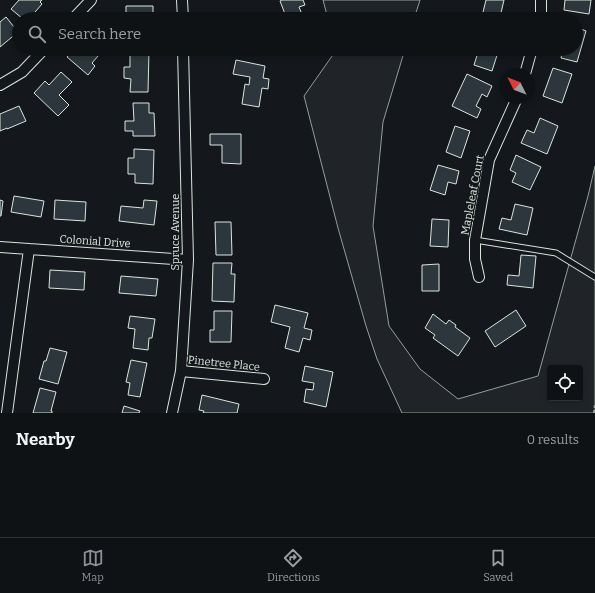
<!DOCTYPE html>
<style>
body{margin:0;font-family:Bitter,serif;background:#1d2022;color:#f1f3f6}
.controls{position:absolute;right:12px;bottom:12px;display:grid;overflow:hidden;border-radius:4px;box-shadow:0 2px 6px #0003}
.controls button{width:36px;height:36px;display:grid;place-items:center;padding:0;border:0;border-bottom:1px solid #2f3234;background:#0f1215;color:#f1f3f6;font:20px sans-serif}
.compass{position:absolute;left:499px;top:68px;width:36px;height:36px;border-radius:50%;background:#0f1215;box-shadow:0 2px 6px #0003;rotate:312deg}
.list{margin:0;padding:0;list-style:none}
h2{display:flex;justify-content:space-between;align-items:center;height:52px;margin:0;padding:0 16px;font-size:17px}
h2 small{font-size:13px;font-weight:400;color:#9b9ea0}
.icon{flex:none;width:22px;height:22px;fill:none;stroke:currentColor;stroke-width:2;stroke-linecap:round;stroke-linejoin:round}
.map{position:relative;flex:none;width:595px;height:413px;overflow:hidden}
.search{position:absolute;background:#0f1215;box-shadow:0 2px 6px #0003;left:12px;right:12px;top:12px;height:44px;display:flex;align-items:center;gap:10px;box-sizing:border-box;padding:0 14px;border-radius:22px;color:#9b9ea0;font-size:15px}
.sheet{height:124px;background:#0f1215}
nav{display:flex;justify-content:space-around;align-items:center;box-sizing:border-box;height:56px;border-top:1px solid #2f3234;background:#0f1215;font-size:11px;color:#9b9ea0}
nav a{display:grid;justify-items:center;gap:2px}
nav .on{color:#8c9099}
.map>svg:first-child{display:block}
.green{fill:#202428;stroke:#939e99;fill-rule:evenodd}
.building{fill:#2c363c;stroke:#d8e6dc}
.lines{fill:none;stroke-linecap:round;stroke-linejoin:round}
.service-casing{stroke:#d8e6dc;stroke-width:7}
.minor-casing{stroke:#d8e6dc;stroke-width:12}
.path{stroke:#9da8a2;stroke-width:2;stroke-dasharray:3 2;stroke-linecap:butt}
.service{stroke:#14181c;stroke-width:5}
.minor{stroke:#14181c;stroke-width:10}
.labels{text-anchor:middle;stroke-width:3;stroke-linejoin:round;paint-order:stroke}
.street-label{font-size:11px;fill:#d8e6dc;stroke:#14181c}
</style>
<div class="map">
<svg width="595" height="413" viewBox="0 0 595 413">
<rect width="100%" height="100%" fill="#14181c"/>
<!-- green -->
<path class="green" d="M 323,0 L 420,0 L 414,19 L 328,19 Z
M 337,49 L 405,49 L 383,122 L 373,226 L 389,326 L 420,369 L 458,399 L 538,376 L 588,196 L 595,166 L 595,413 L 402,413 L 377,359 L 366,326 L 338,228 L 304,96 ZM 550,368 L 580,368 L 580,398 L 550,398 Z"/>
<!-- building -->
<path class="building" d="M 19,0 L 42,0 L 40,2 L 42,4 L 29,19 L 23,19 L 11,9 Z
M 282,0 L 303,0 L 305,5 L 299,7 L 304,19 L 282,19 L 281,16 L 285,14 L 280,1 Z
M 486,0 L 504,0 L 501,13 L 513,16 L 512,19 L 477,19 L 477,15 L 482,16 Z
M 565,0 L 591,0 L 589,14 L 564,10 Z
M 126,6 L 153,6 L 153,19 L 126,19 Z
M 6,17 L 18,32 L 0,47 L 0,22 Z
M 576,27 L 586,31 L 577,62 L 561,58 L 563,49 L 576,49 Z
M 74,49 L 104,49 L 92,63 L 95,66 L 88,75 L 67,57 Z
M 479,49 L 499,49 L 492,71 L 474,65 Z
M 130,50 L 149,50 L 148,92 L 130,92 L 131,79 L 124,78 L 124,67 L 130,67 Z
M 236,60 L 265,66 L 263,78 L 269,79 L 268,89 L 262,88 L 259,107 L 242,104 L 245,84 L 249,85 L 250,77 L 233,74 Z
M 553,68 L 572,74 L 562,103 L 543,96 Z
M 61,72 L 72,82 L 59,95 L 69,105 L 58,116 L 34,93 L 45,81 L 49,85 Z
M 467,74 L 492,86 L 487,97 L 482,94 L 476,106 L 481,109 L 477,118 L 452,106 Z
M 133,103 L 149,103 L 149,113 L 154,113 L 155,136 L 133,136 L 133,131 L 125,131 L 125,121 L 134,121 Z
M 19,106 L 26,121 L 7,129 L 7,128 L 0,131 L 0,114 Z
M 540,118 L 558,126 L 547,154 L 521,143 L 527,130 L 534,133 Z
M 455,126 L 470,131 L 461,158 L 446,152 Z
M 210,134 L 241,134 L 241,164 L 222,163 L 222,145 L 210,145 Z
M 134,149 L 154,150 L 153,184 L 135,183 L 135,174 L 128,174 L 128,158 L 134,158 Z
M 516,155 L 541,167 L 530,190 L 512,182 L 516,173 L 510,170 Z
M 438,165 L 459,171 L 456,184 L 448,182 L 445,195 L 430,190 Z
M 14,196 L 44,201 L 41,217 L 11,212 Z
M 0,200 L 3,201 L 1,216 L 0,216 Z
M 55,200 L 86,202 L 85,221 L 54,219 Z
M 144,200 L 157,201 L 154,225 L 119,221 L 121,206 L 143,208 Z
M 515,204 L 533,208 L 527,235 L 499,229 L 502,218 L 511,220 Z
M 432,219 L 449,220 L 448,247 L 430,246 Z
M 215,222 L 231,222 L 232,255 L 216,255 Z
M 521,255 L 536,256 L 533,288 L 507,285 L 508,275 L 519,276 Z
M 213,263 L 232,263 L 231,274 L 235,274 L 234,302 L 212,301 Z
M 439,264 L 439,291 L 422,291 L 422,265 Z
M 50,270 L 85,272 L 84,290 L 49,288 Z
M 121,276 L 158,279 L 156,296 L 119,293 Z
M 275,305 L 308,313 L 304,328 L 312,330 L 310,340 L 303,338 L 299,352 L 285,348 L 290,327 L 271,322 Z
M 516,310 L 526,326 L 495,347 L 485,331 Z
M 214,311 L 232,311 L 231,342 L 210,342 L 210,330 L 214,330 Z
M 433,314 L 446,324 L 449,320 L 456,325 L 455,327 L 470,338 L 458,356 L 433,338 L 435,335 L 425,328 Z
M 130,316 L 155,319 L 152,338 L 149,338 L 148,350 L 133,348 L 135,329 L 128,328 Z
M 50,348 L 67,352 L 58,384 L 39,379 L 44,361 L 46,361 Z
M 131,360 L 147,363 L 140,397 L 128,395 L 130,383 L 126,382 Z
M 305,366 L 333,372 L 326,407 L 304,402 L 306,389 L 313,390 L 314,383 L 302,381 Z
M 40,388 L 56,392 L 51,411 L 52,411 L 52,413 L 33,413 Z
M 202,395 L 239,404 L 237,413 L 203,413 L 204,411 L 199,410 Z
M 124,406 L 140,411 L 139,413 L 122,413 Z"/>
<g class="lines">
<defs>
<path id="service" d="M 475,240 L 556,253 L 595,277"/>
<path id="minor" d="M 182,0 L 183,19
M 73,19 L 91,0
M 541,19 L 541,0
M 525,74 L 532,49
M 0,85 L 22,72 L 44,49
M 0,247 L 188,260
M 479,277 L 475,259 L 475,240 L 489,160 L 517,98
M 181,371 L 264,379
M 7,413 L 29,249
M 172,413 L 181,371 L 188,260 L 183,49"/>
</defs>
<!-- service casing -->
<use href="#service" class="service-casing"/>
<!-- minor casing -->
<use href="#minor" class="minor-casing"/>
<!-- path -->
<path class="path" d="M 594,413 L 595,404"/>
<!-- service -->
<use href="#service" class="service"/>
<!-- minor -->
<use href="#minor" class="minor"/>
</g>
<g class="labels">
<!-- street labels -->
<g class="street-label">
<text transform="translate(472 195) rotate(-79)" y="4">Mapleleaf Court</text>
<text transform="translate(175 232) rotate(-90)" y="4">Spruce Avenue</text>
<text transform="translate(95 241) rotate(4)" y="4">Colonial Drive</text>
<text transform="translate(224 363) rotate(6)" y="4">Pinetree Place</text>
</g>
</g>
</svg>
<div class="controls">
<button><svg class="icon" aria-label="locate" viewBox="0 0 24 24"><circle cx="12" cy="12" r="6"/><path d="M12 2v4M12 18v4M2 12h4M18 12h4"/></svg></button>
</div>
<svg class="compass" viewBox="-18 -18 36 36"><path d="M0-13l5 13h-10z" fill="#e53935"/><path d="M0 13l5-13h-10z" fill="#9b9ea0"/></svg>
<div class="search"><svg class="icon" aria-label="search" viewBox="0 0 24 24"><circle cx="10" cy="10" r="6"/><path d="M15 15l6 6"/></svg>Search here</div>
</div>
<section class="sheet">
<h2>Nearby<small>0 results</small></h2>
<ul class="list">
</ul>
</section>
<nav>
<a class="on"><svg class="icon" aria-label="map" viewBox="0 0 24 24"><path d="M3 6l6-2 6 2 6-2v14l-6 2-6-2-6 2zM9 4v14M15 6v14"/></svg>Map</a>
<a><svg class="icon" aria-label="directions" viewBox="0 0 24 24"><path d="M12 3l9 9-9 9-9-9zM9 14v-3h6M13 9l2 2-2 2"/></svg>Directions</a>
<a><svg class="icon" aria-label="saved" viewBox="0 0 24 24"><path d="M7 4h10v16l-5-4-5 4z"/></svg>Saved</a>
</nav>
